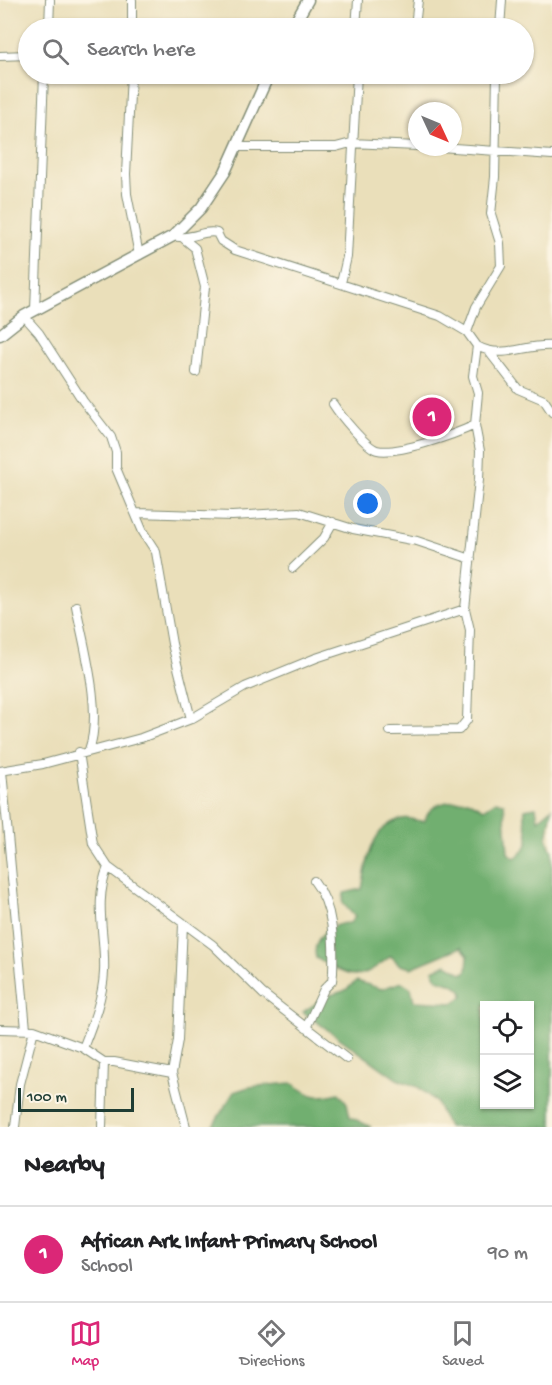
<!DOCTYPE html>
<style>
body{margin:0;font-family:"Gochi Hand",sans-serif;background:#f2f2f2;color:#202124}
.controls{position:absolute;right:18px;bottom:18px;display:grid;overflow:hidden;border-radius:0px;box-shadow:0 2px 4px #0004}
.controls button{width:54px;height:54px;display:grid;place-items:center;padding:0;border:0;border-bottom:2px solid #e0e0e0;background:#fff;color:#202124;font:30px sans-serif}
.compass{position:absolute;left:408px;top:102px;width:54px;height:54px;border-radius:50%;background:#fff;box-shadow:0 2px 4px #0004;rotate:134deg}
.scale{position:absolute;left:18px;bottom:15px;width:116px;box-sizing:border-box;padding-left:6px;border:3px solid #1f3d34;border-top:0;font-size:16px;line-height:21px;white-space:nowrap;color:#1f3d34;-webkit-text-stroke:4px #fcf5e5;paint-order:stroke}
.you{position:absolute;left:368px;top:504px;width:21px;height:21px;margin:-15px;border:4px solid #fff;border-radius:50%;background:#1a73e8;box-shadow:0 0 0 9px #1a73e833}
.badge{display:grid;place-items:center;width:39px;height:39px;border-radius:50%;background:#db2777;color:#fff;font-size:20px;font-weight:700}
.pin{position:absolute;translate:-50% -50%;border:3px solid #fff;box-shadow:0 2px 6px #0006}
.list{margin:0;padding:0;list-style:none}
h2{display:flex;justify-content:space-between;align-items:center;height:78px;margin:0;padding:0 24px;font-size:26px}
h2 small{font-size:20px;font-weight:400;color:#757577}
.list li{display:grid;grid-template-columns:39px 1fr auto;gap:18px;align-items:center;box-sizing:border-box;height:96px;padding:0 24px;border-top:2px solid #e0e0e0}
.list b{display:block;font-size:22px;white-space:nowrap}
.list p{margin:0;font-size:20px;white-space:nowrap;color:#757577}
.list em{font-size:20px;font-style:normal;color:#757577}
.icon{flex:none;width:33px;height:33px;fill:none;stroke:currentColor;stroke-width:2;stroke-linecap:round;stroke-linejoin:round}
.map{position:relative;flex:none;width:552px;height:1127px;overflow:hidden}
.search{position:absolute;background:#fff;box-shadow:0 2px 4px #0004;left:18px;right:18px;top:18px;height:66px;display:flex;align-items:center;gap:15px;box-sizing:border-box;padding:0 21px;border-radius:33px;color:#757577;font-size:22px}
.sheet{height:174px;background:#fff}
nav{display:flex;justify-content:space-around;align-items:center;box-sizing:border-box;height:84px;border-top:2px solid #e0e0e0;background:#fff;font-size:16px;color:#757577}
nav a{display:grid;justify-items:center;gap:3px}
nav .on{color:#db2777}
.map>svg:first-child{display:block}
.forest{fill:#71af6f;stroke:#487652;stroke-width:1.5;fill-rule:evenodd}
.lines{fill:none;stroke-linecap:round;stroke-linejoin:round}
.minor-casing{stroke:#848e77;stroke-width:10}
.tertiary-casing{stroke:#848e77;stroke-width:13}
.minor{stroke:#fff;stroke-width:8}
.tertiary{stroke:#fff;stroke-width:10}
</style>
<div class="map">
<svg width="552" height="1127" viewBox="0 0 552 1127">
<rect width="100%" height="100%" fill="#fcf5e5"/>
<filter id="ink" filterUnits="userSpaceOnUse"><feTurbulence type="fractalNoise" baseFrequency=".0167" numOctaves="2"/><feDisplacementMap in="SourceGraphic" scale="12" xChannelSelector="R" yChannelSelector="G"/><feConvolveMatrix kernelMatrix="1 2 1 2 8 2 1 2 1" color-interpolation-filters="sRGB"/></filter>
<filter id="wash" filterUnits="userSpaceOnUse"><feTurbulence type="fractalNoise" baseFrequency=".008" numOctaves="4" result="noise"/><feDisplacementMap in="SourceGraphic" scale="24" xChannelSelector="R" yChannelSelector="G"/><feGaussianBlur stdDeviation="1.35" result="paint"/><feColorMatrix in="noise" values="0 0 0 0 0 0 0 0 0 0 0 0 0 0 0 0 0 1.4 0 .05"/><feComposite in="paint" operator="in"/></filter>
<g filter="url(#wash)">
<rect width="100%" height="100%" fill="#eadfba"/>
<!-- forest -->
<path class="forest" d="M 468,800 L 484,809 L 496,801 L 504,803 L 508,853 L 515,858 C 540,839 521,829 525,809 L 536,807 L 538,820 L 552,808 L 547,839 L 552,852 L 552,1127 L 448,1127 L 436,1102 L 418,1087 L 397,1079 L 303,1012 L 327,996 L 344,991 L 357,981 L 381,989 L 402,982 L 411,988 L 414,1001 L 453,1003 L 463,996 L 462,990 L 453,984 L 437,979 L 433,970 L 447,964 L 463,974 L 467,970 L 468,955 L 461,947 L 411,968 L 400,965 L 391,956 C 356,983 354,979 316,958 C 311,937 332,923 350,923 L 355,917 L 343,903 L 344,893 L 362,889 C 367,863 370,826 402,819 C 409,817 417,822 425,821 C 428,802 452,801 468,800 ZM 484,1006 L 530,1006 L 530,1104 L 484,1104 Z
M 292,1083 C 312,1097 316,1099 339,1093 L 347,1103 L 350,1117 L 371,1127 L 212,1127 L 234,1092 L 249,1087 Z"/>
</g>
<g filter="url(#ink)">
<g class="lines">
<defs>
<path id="minor" d="M 416,18 L 418,0
M 49,28 L 50,0
M 132,28 L 132,0
M 356,28 L 358,0
M 500,28 L 502,0
M 0,56 L 28,55
M 131,74 L 126,174 L 127,194 L 139,255
M 237,147 L 336,147 L 351,143 L 417,146
M 440,147 L 552,155
M 173,236 C 190,241 204,229 217,233 L 221,241 L 235,250 L 440,316 L 467,332 L 477,346 L 473,376 L 478,393 L 475,425 L 480,451 L 479,480 L 465,609 L 470,630 L 467,720 L 459,730 L 390,731
M 184,239 L 195,248 L 205,287 L 196,372
M 341,283 L 347,257 L 357,74
M 35,310 L 44,74
M 24,316 L 39,333 L 83,401 L 111,437 L 116,452 L 116,468 L 143,532 L 156,552 L 172,644 L 191,719
M 467,332 L 476,307 L 501,266 L 500,243 L 491,214 L 495,177 L 497,74
M 477,346 C 502,360 525,344 552,346
M 490,353 L 518,389 L 544,400 L 552,412
M 333,404 C 340,415 366,447 377,450 C 397,455 456,434 475,425
M 137,513 L 232,516 L 299,512 L 353,529 L 417,541 L 471,559
M 293,568 L 324,538 L 333,522
M 76,606 C 84,647 103,712 89,750
M 79,752 L 93,844 L 108,867 L 213,945 L 263,994 L 347,1059
M 0,771 L 43,764 L 141,738 L 191,719 L 245,687 L 316,658 L 465,609
M 2,771 L 26,1029
M 183,924 L 178,1040 L 172,1073 L 186,1127
M 306,1028 L 324,989 L 332,981 L 333,973 C 334,942 334,906 314,881
M 0,1029 L 34,1030 L 83,1048 C 92,1025 103,998 104,972 C 106,936 93,903 108,867
M 83,1048 L 104,1062 L 114,1062 L 172,1073
M 15,1127 L 20,1084 L 34,1030
M 102,1127 L 104,1062"/>
<path id="tertiary" d="M 292,28 L 308,0
M 0,335 L 24,316 L 173,236 L 201,208 L 225,172 L 269,74"/>
</defs>
<!-- minor casing -->
<use href="#minor" class="minor-casing"/>
<!-- tertiary casing -->
<use href="#tertiary" class="tertiary-casing"/>
<!-- minor -->
<use href="#minor" class="minor"/>
<!-- tertiary -->
<use href="#tertiary" class="tertiary"/>
</g>
</g>
</svg>
<div class="controls">
<button><svg class="icon" aria-label="locate" viewBox="0 0 24 24"><circle cx="12" cy="12" r="6"/><path d="M12 2v4M12 18v4M2 12h4M18 12h4"/></svg></button>
<button><svg class="icon" aria-label="layers" viewBox="0 0 24 24"><path d="M12 4l9 5-9 5-9-5zM3 14l9 5 9-5"/></svg></button>
</div>
<svg class="compass" viewBox="-18 -18 36 36"><path d="M0-13l5 13h-10z" fill="#e53935"/><path d="M0 13l5-13h-10z" fill="#757577"/></svg>
<div class="scale">100 m</div>
<div class="you"></div>
<div class="pin badge" style="left:432px;top:417px">1</div>
<div class="search"><svg class="icon" aria-label="search" viewBox="0 0 24 24"><circle cx="10" cy="10" r="6"/><path d="M15 15l6 6"/></svg>Search here</div>
</div>
<section class="sheet">
<h2>Nearby<small></small></h2>
<ul class="list">
<li><span class="badge">1</span><div><b>African Ark Infant Primary School</b><p>School</p></div><em>90 m</em></li>
</ul>
</section>
<nav>
<a class="on"><svg class="icon" aria-label="map" viewBox="0 0 24 24"><path d="M3 6l6-2 6 2 6-2v14l-6 2-6-2-6 2zM9 4v14M15 6v14"/></svg>Map</a>
<a><svg class="icon" aria-label="directions" viewBox="0 0 24 24"><path d="M12 3l9 9-9 9-9-9zM9 14v-3h6M13 9l2 2-2 2"/></svg>Directions</a>
<a><svg class="icon" aria-label="saved" viewBox="0 0 24 24"><path d="M7 4h10v16l-5-4-5 4z"/></svg>Saved</a>
</nav>
